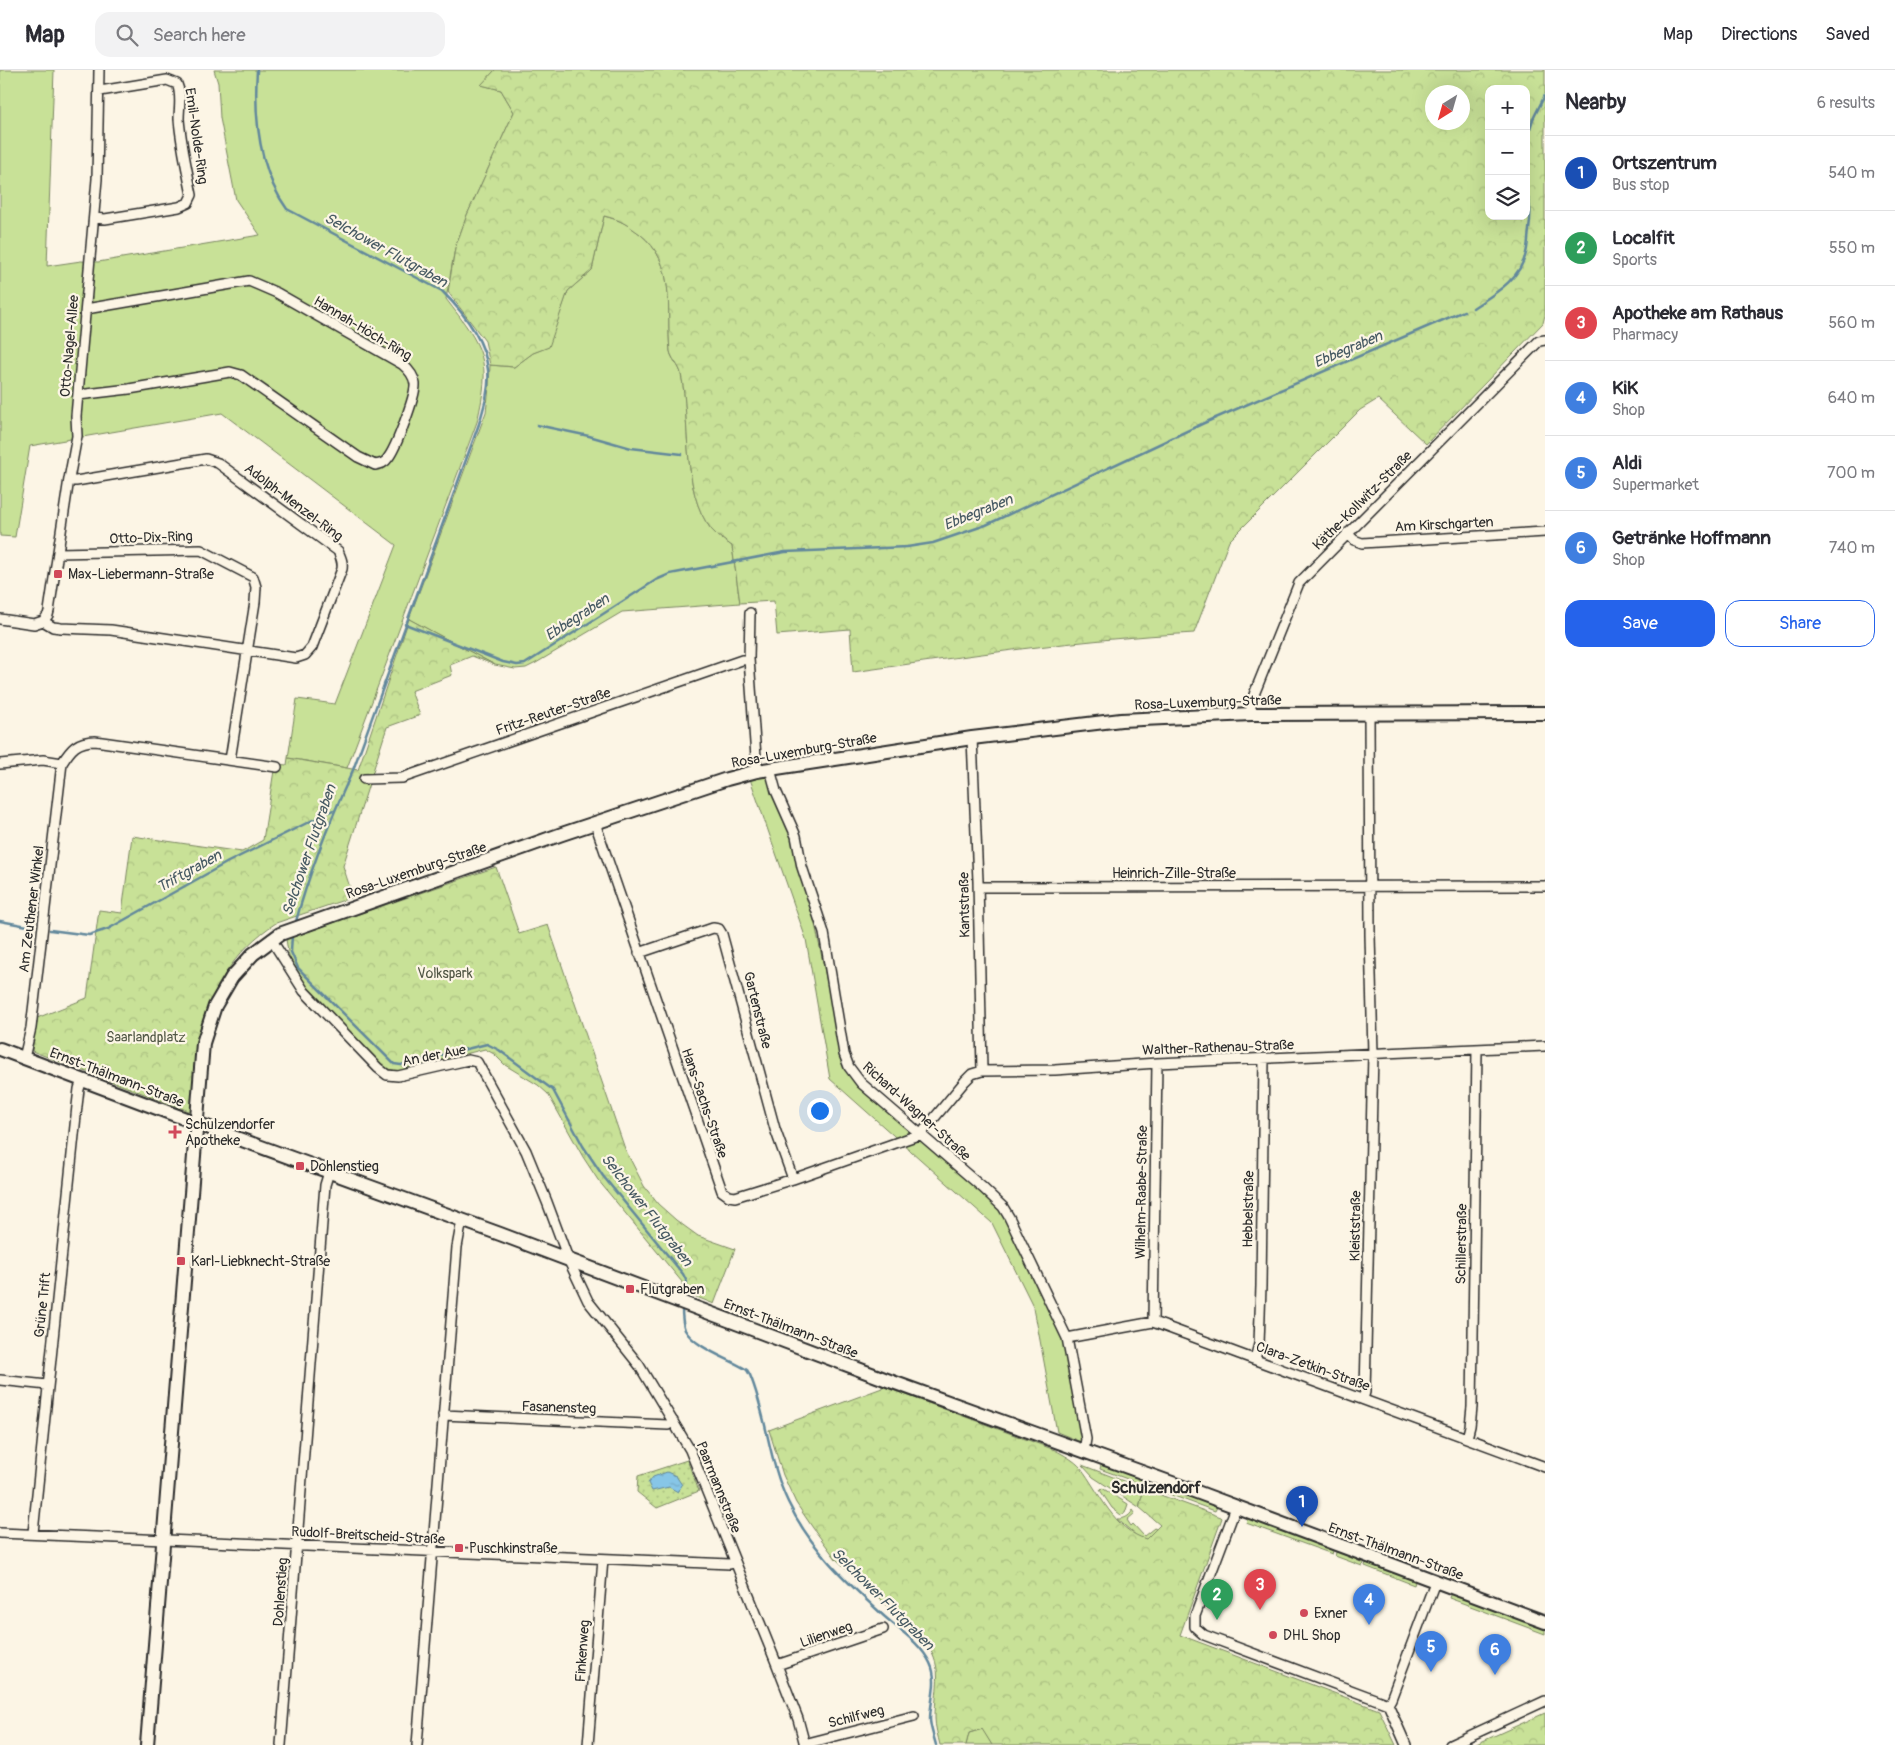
<!DOCTYPE html>
<meta charset="utf-8">
<style>
body{margin:0;font-family:Pangolin,sans-serif;background:#f2f2f3;color:#2b2b33}
.controls{position:absolute;right:15px;top:15px;display:grid;overflow:hidden;border-radius:10px;box-shadow:0 5px 20px #0002}
.controls button{width:45px;height:45px;display:grid;place-items:center;padding:0;border:0;border-bottom:1px solid #e1e1e2;background:#fff;color:#2b2b33;font:25px sans-serif}
.compass{position:absolute;left:1425px;top:15px;width:45px;height:45px;border-radius:50%;background:#fff;box-shadow:0 5px 20px #0002;rotate:217deg}
.you{position:absolute;left:819px;top:1040px;width:18px;height:18px;margin:-12px;border:4px solid #fff;border-radius:50%;background:#1a73e8;box-shadow:0 0 0 8px #1a73e833}
.badge{display:grid;place-items:center;width:32px;height:32px;border-radius:50%;background:#2563eb;color:#fff;font-size:16px;font-weight:700}
.pin{position:absolute;translate:-50% -41px;filter:drop-shadow(0 1px 2px #0008)}
.pin::after{content:'';position:absolute;top:26px;width:18px;height:15px;background:inherit;clip-path:polygon(0 0,100% 0,50% 100%)}
.list{margin:0;padding:0;list-style:none}
h2{display:flex;justify-content:space-between;align-items:center;height:65px;margin:0;padding:0 20px;font-size:21px}
h2 small{font-size:16px;font-weight:400;color:#7c7c81}
.list li{display:grid;grid-template-columns:32px 1fr auto;gap:15px;align-items:center;box-sizing:border-box;height:75px;padding:0 20px;border-top:1px solid #e1e1e2}
.list b{display:block;font-size:19px;white-space:nowrap}
.list p{margin:0;font-size:16px;white-space:nowrap;color:#7c7c81}
.list em{font-size:16px;font-style:normal;color:#7c7c81}
.actions{display:flex;gap:10px;padding:15px 20px}
.actions a{flex:1;padding:11px 0;border:1px solid #2563eb;border-radius:15px;text-align:center;font-size:18px;color:#2563eb}
.actions .main{background:#2563eb;color:#fff}
.icon{flex:none;width:28px;height:28px;fill:none;stroke:currentColor;stroke-width:2;stroke-linecap:round;stroke-linejoin:round}
.map{position:relative;flex:none;width:1545px;height:1675px;overflow:hidden}
header{display:flex;align-items:center;gap:30px;box-sizing:border-box;height:70px;padding:0 25px;background:#fff;border-bottom:1px solid #e1e1e2}
header strong{font-size:24px}
nav{display:flex;gap:28px;margin-inline-start:auto;font-size:18px}
.search{width:350px;height:45px;background:#f2f2f3;display:flex;align-items:center;gap:12px;box-sizing:border-box;padding:0 18px;border-radius:15px;color:#7c7c81;font-size:19px}
main{display:flex}
aside{flex:1;background:#fff}
.map>svg:first-child{display:block}
.green{fill:#c8e197;stroke:#7a8661}
.forest{fill:url(#forest-crowns);stroke:#7a8661;fill-rule:evenodd}
.park{fill:url(#park-dots);stroke:#7a8661}
.water{fill:url(#water-ripples);stroke:#62889c}
.lines{fill:none;stroke-linecap:round;stroke-linejoin:round}
.stream{stroke:#62889c;stroke-width:2.5}
.street-casing{stroke:#2b2b2b;stroke-width:12}
.secondary-casing{stroke:#2b2b2b;stroke-width:16}
.street{stroke:#fcf5e5;stroke-width:9}
.secondary{stroke:#fcf5e5;stroke-width:12}
.poi-dot{fill:#d1495b;stroke:#fcf5e5;stroke-width:2}
.labels{text-anchor:middle;stroke-width:4.5;stroke-linejoin:round;paint-order:stroke}
.street-label{font-size:14px;fill:#2b2b2b;stroke:#fcf5e5}
.poi-label{font-size:14px;fill:#2b2b2b;stroke:#fcf5e5;text-anchor:start}
.park-label{font-size:14px;fill:#525846;stroke:#fcf5e5}
.water-label{font-size:15px;font-style:italic;fill:#475a63;stroke:#fcf5e5}
.quarter-label{font-size:16px;font-weight:bold;fill:#2b2b2b;stroke:#fcf5e5}
</style>
<header>
<strong>Map</strong>
<div class="search"><svg class="icon" aria-label="search" viewBox="0 0 24 24"><circle cx="10" cy="10" r="6"/><path d="M15 15l6 6"/></svg>Search here</div>
<nav><a>Map</a><a>Directions</a><a>Saved</a></nav>
</header>
<main>
<div class="map">
<svg width="1545" height="1675" viewBox="0 0 1545 1675">
<defs>
<pattern id="forest-crowns" width="20" height="18" patternUnits="userSpaceOnUse" patternTransform="scale(1.25)"><rect width="20" height="18" fill="#c8e197"/><path d="M2 6a3 3 0 1 1 6 0M12 15a3 3 0 1 1 6 0" fill="none" stroke="#acc182"/></pattern>
<pattern id="park-dots" width="8" height="8" patternUnits="userSpaceOnUse" patternTransform="scale(1.25)"><rect width="8" height="8" fill="#c8e197"/><path d="M2 2h.1M6 6h.1" fill="none" stroke="#acc182" stroke-width="1.8" stroke-linecap="round"/></pattern>
<pattern id="water-ripples" width="26" height="14" patternUnits="userSpaceOnUse" patternTransform="scale(1.25)"><rect width="26" height="14" fill="#87c6e7"/><path d="M2 4q2-2 4 0t4 0M15 11q2-2 4 0t4 0" fill="none" stroke="#75aac6"/></pattern>
</defs>
<rect width="100%" height="100%" fill="#fcf5e5"/>
<filter id="ink" filterUnits="userSpaceOnUse"><feTurbulence type="fractalNoise" baseFrequency=".02" numOctaves="2"/><feDisplacementMap in="SourceGraphic" scale="10" xChannelSelector="R" yChannelSelector="G"/><feConvolveMatrix kernelMatrix="1 2 1 2 8 2 1 2 1" color-interpolation-filters="sRGB"/></filter>
<g filter="url(#ink)">
<!-- green -->
<path class="green" d="M 0,0 L 54,0 L 47,196 L 81,191 L 98,192 L 260,165 L 236,130 L 220,48 L 218,13 L 214,0 L 495,0 L 482,15 L 501,20 L 514,42 L 467,145 L 455,178 L 446,229 C 484,278 492,290 477,352 L 347,698 L 288,688 L 297,629 L 335,634 L 396,475 L 222,343 L 30,376 L 15,467 L 0,466 Z
M 604,146 C 622,151 625,153 640,164 C 677,193 666,239 670,281 C 671,289 680,296 681,304 C 691,350 681,422 711,459 C 717,466 725,471 732,476 L 740,533 L 622,542 L 536,593 L 526,598 L 515,599 L 495,595 L 409,549 L 486,342 L 489,318 L 490,295 L 514,297 L 533,283 L 548,277 L 568,221 L 592,200 Z
M 763,705 L 769,709 L 790,758 L 813,844 L 844,995 L 999,1138 L 1010,1155 L 1063,1269 L 1083,1368 L 1081,1372 L 1057,1362 L 1034,1238 L 992,1153 L 830,1009 L 806,869 L 749,706 Z
M 1102,1392 L 1218,1435 L 1215,1441 L 1100,1399 Z
M 1082,1395 L 1144,1419 L 1139,1437 L 1093,1407 Z
M 1102,1418 L 1128,1434 L 1125,1443 L 1121,1445 L 1112,1438 L 1100,1420 Z
M 1133,1440 L 1135,1443 L 1127,1450 L 1131,1456 L 1133,1454 L 1144,1466 L 1154,1458 L 1156,1459 L 1146,1469 L 1138,1467 L 1117,1449 C 1124,1449 1129,1447 1133,1440 Z
M 1248,1448 L 1334,1478 L 1332,1484 L 1246,1453 Z
M 1337,1479 L 1358,1486 L 1356,1490 L 1363,1493 L 1362,1496 L 1335,1486 Z
M 1367,1490 L 1416,1508 L 1414,1515 L 1365,1496 Z
M 1451,1522 L 1545,1556 L 1545,1564 L 1449,1528 Z
M 983,1659 L 992,1675 L 966,1675 L 969,1663 Z"/>
<!-- forest -->
<path class="forest" d="M 495,0 L 1545,0 L 1545,245 L 1543,253 L 1426,374 L 1378,329 L 1360,340 L 1229,471 L 1194,563 C 1079,569 966,586 853,602 L 850,559 L 777,565 L 774,531 L 740,533 L 732,476 C 725,471 717,466 711,459 C 681,422 691,350 681,304 C 680,296 671,289 670,281 C 666,239 677,193 640,164 C 626,154 621,150 604,146 L 592,200 L 568,221 L 549,277 L 533,283 L 514,297 L 490,295 L 485,271 L 448,222 L 455,178 L 467,145 L 514,42 L 501,20 L 481,15 ZM 1489,19 L 1526,19 L 1526,146 L 1489,146 ZM 1462,22 L 1462,52 L 1432,52 L 1432,22 Z
M 409,549 L 495,595 L 472,586 L 450,595 L 452,605 L 411,621 L 420,645 L 387,657 L 343,796 L 353,827 L 276,853 C 235,879 206,924 199,973 C 196,996 195,1020 194,1043 L 32,981 L 37,948 L 87,928 L 99,840 L 122,843 L 132,766 L 242,782 L 263,770 L 275,694 L 287,695 L 288,688 L 358,700 Z
M 496,797 L 519,864 L 548,855 L 625,1079 L 644,1116 L 658,1134 L 676,1150 L 698,1166 L 735,1179 L 714,1234 L 682,1221 L 682,1212 L 598,1110 L 583,1087 L 548,1024 L 538,1015 L 505,995 L 494,984 L 485,979 L 397,1001 L 388,999 L 380,994 L 304,914 L 292,896 L 288,882 L 286,869 Z
M 882,1316 L 1055,1380 C 1064,1385 1074,1390 1081,1398 C 1099,1422 1114,1460 1146,1469 L 1160,1455 L 1139,1437 L 1144,1419 L 1221,1447 L 1222,1448 L 1180,1565 L 1379,1640 L 1396,1675 L 992,1675 L 982,1659 L 969,1663 L 966,1675 L 940,1675 C 938,1666 935,1657 935,1648 C 935,1612 946,1599 922,1567 L 836,1489 L 813,1458 L 796,1433 L 783,1405 L 769,1360 L 882,1318 Z
M 1545,1643 L 1545,1675 L 1474,1675 Z"/>
<!-- park -->
<path class="park" d="M 687,1390 L 699,1421 L 657,1438 L 637,1422 L 638,1406 Z"/>
<!-- water -->
<path class="water" d="M 667,1402 L 676,1406 L 682,1415 L 678,1422 L 669,1417 L 652,1421 L 648,1413 L 653,1407 Z"/>
<g class="lines">
<!-- stream -->
<path class="stream" d="M 257,0 C 254,47 258,99 287,139 L 442,221 C 463,242 485,270 488,300 C 490,318 484,337 479,354 L 353,700 C 330,750 309,802 295,855
M 1526,71 L 1533,49 L 1545,25
M 1473,238 C 1494,224 1520,210 1526,183 C 1528,176 1528,167 1529,160 C 1531,145 1531,135 1526,121
M 537,355 L 589,366 L 631,378 L 682,384
M 405,554 L 503,592 L 517,595 L 525,594 L 656,510 L 670,504 L 785,482 L 907,477 L 933,473 L 986,455 L 1204,353 L 1464,241
M 0,851 L 33,857
M 50,860 L 89,865 L 108,859 L 228,792 L 333,740
M 292,865 L 291,882 L 298,898 L 394,994 L 401,995 L 487,974 L 499,980 L 553,1020 L 583,1076 L 603,1106 L 683,1204 L 687,1212 L 683,1229
M 682,1237 C 682,1244 683,1255 685,1260 C 695,1278 730,1289 747,1300 L 750,1305 C 767,1346 769,1393 788,1432 C 810,1479 848,1513 885,1547 C 901,1561 921,1574 930,1593 C 939,1611 930,1631 930,1649 C 930,1657 934,1667 936,1675"/>
<defs>
<path id="street" d="M 94,148 L 105,149 L 179,137 L 188,133 L 192,125 C 187,100 181,74 179,49 C 179,37 182,25 177,14 L 167,10 L 100,21
M 78,325 L 129,319 L 230,302 L 241,305 L 358,387 L 375,395 C 381,394 385,393 388,388 C 396,378 416,325 415,314 C 414,305 408,299 402,294 L 277,223 L 249,211 L 86,239
M 1347,463 L 1354,470 L 1362,473 L 1545,462
M 58,483 L 201,480 L 253,507 L 256,517 L 255,532 L 230,690
M 750,543 L 749,589 L 757,701
M 0,549 L 34,554 L 43,551 L 53,557 L 61,558 L 111,560 L 296,588 L 305,585 L 312,577 L 342,499 C 343,492 341,488 338,481 L 218,393 L 206,389 L 76,411 L 69,410
M 43,551 L 48,545 L 49,541 L 69,409 L 77,366 L 76,346 L 97,109 L 99,0
M 1251,644 L 1251,634 L 1255,622 L 1299,513 L 1539,271 L 1545,270
M 972,668 L 978,811 L 982,1001
M 0,694 L 43,690 L 62,693
M 770,699 L 776,721 L 796,766 L 802,797 L 824,863 L 844,984 L 849,997 L 861,1013 L 983,1118 L 1003,1137 L 1009,1147 L 1067,1268 L 1086,1369 L 1084,1381
M 364,709 L 402,708 L 742,590 L 749,589
M 595,753 L 722,1121 L 729,1126 L 735,1127 L 793,1109 L 921,1064
M 978,817 L 1545,816
M 271,869 L 304,921 L 378,998 L 387,1005 L 398,1006 L 468,990 L 477,992 L 526,1081 L 547,1132 L 569,1191 L 588,1231 L 639,1295 L 690,1380 L 777,1595 L 798,1649 L 805,1675
M 639,883 L 713,858 L 719,859 L 722,864 L 775,1059 L 793,1109
M 24,988 L 31,958 L 62,693 C 71,679 77,671 95,671 L 277,697
M 921,1064 L 965,1011 L 972,1004 L 982,1001 L 1055,1000 L 1157,993 L 1545,976
M 1153,1252 L 1157,993
M 1067,1268 L 1153,1252 L 1545,1397
M 1255,1289 L 1259,1274 L 1261,1216 L 1264,989
M 0,1310 L 47,1315
M 1363,1329 L 1365,1322 L 1373,984 L 1370,865 L 1369,644
M 443,1345 L 668,1355 L 673,1351
M 1467,1368 L 1470,1356 L 1472,1337 L 1477,979
M 1236,1437 L 1195,1546 L 1195,1557 L 1204,1565 L 1388,1634
M 0,1463 L 730,1494 L 734,1493
M 33,1463 L 77,1036 L 79,1019 L 82,1010
M 777,1595 L 883,1559
M 804,1674 L 914,1646
M 281,1675 L 325,1115 L 329,1102
M 417,1675 L 457,1177 L 462,1150
M 588,1675 L 603,1489
M 1406,1675 L 1388,1634 L 1391,1629 L 1435,1512
M 1450,1675 L 1545,1631"/>
<path id="secondary" d="M 0,979 L 231,1066 L 500,1164 L 890,1311 L 1194,1421 L 1545,1552
M 147,1675 L 203,973 L 215,936 L 232,907 L 253,884 L 280,864 L 562,764 L 727,709 L 757,701 L 972,668 L 1121,650 L 1251,644 L 1545,643"/>
</defs>
<!-- street casing -->
<use href="#street" class="street-casing"/>
<!-- secondary casing -->
<use href="#secondary" class="secondary-casing"/>
<!-- street -->
<use href="#street" class="street"/>
<!-- secondary -->
<use href="#secondary" class="secondary"/>
</g>
</g>
<!-- markers -->
<g class="poi-dot">
<rect x="53" y="499" width="10" height="10" rx="2.5"/>
<path d="M172.5 1054.5h5v5h5v5h-5v5h-5v-5h-5v-5h5z"/>
<rect x="295" y="1091" width="10" height="10" rx="2.5"/>
<rect x="176" y="1186" width="10" height="10" rx="2.5"/>
<rect x="625" y="1214" width="10" height="10" rx="2.5"/>
<rect x="454" y="1473" width="10" height="10" rx="2.5"/>
<circle cx="1304" cy="1543" r="5"/>
<circle cx="1273" cy="1565" r="5"/>
</g>
<g class="labels">
<!-- street labels -->
<g class="street-label">
<text transform="translate(197 66) rotate(82)" y="5">Emil-Nolde-Ring</text>
<text transform="translate(363 258) rotate(31)" y="5">Hannah-Höch-Ring</text>
<text transform="translate(69 276) rotate(-85)" y="5">Otto-Nagel-Allee</text>
<text transform="translate(1362 430) rotate(-45)" y="5">Käthe-Kollwitz-Straße</text>
<text transform="translate(294 432) rotate(37)" y="5">Adolph-Menzel-Ring</text>
<text transform="translate(1444 454) rotate(-3)" y="5">Am Kirschgarten</text>
<text transform="translate(151 467) rotate(-2)" y="5">Otto-Dix-Ring</text>
<text transform="translate(1208 632) rotate(-2)" y="5">Rosa-Luxemburg-Straße</text>
<text transform="translate(553 641) rotate(-19)" y="5">Fritz-Reuter-Straße</text>
<text transform="translate(804 680) rotate(-10)" y="5">Rosa-Luxemburg-Straße</text>
<text transform="translate(416 800) rotate(-19)" y="5">Rosa-Luxemburg-Straße</text>
<text x="1174" y="808">Heinrich-Zille-Straße</text>
<text transform="translate(964 835) rotate(-91)" y="5">Kantstraße</text>
<text transform="translate(31 839) rotate(-83)" y="5">Am Zeuthener Winkel</text>
<text transform="translate(758 940) rotate(76)" y="5">Gartenstraße</text>
<text transform="translate(1218 977) rotate(-2)" y="5">Walther-Rathenau-Straße</text>
<text transform="translate(434 985) rotate(-11)" y="5">An der Aue</text>
<text transform="translate(117 1007) rotate(21)" y="5">Ernst-Thälmann-Straße</text>
<text transform="translate(705 1033) rotate(71)" y="5">Hans-Sachs-Straße</text>
<text transform="translate(917 1041) rotate(42)" y="5">Richard-Wagner-Straße</text>
<text transform="translate(1141 1122) rotate(-89)" y="5">Wilhelm-Raabe-Straße</text>
<text transform="translate(1248 1139) rotate(-89)" y="5">Hebbelstraße</text>
<text transform="translate(1355 1156) rotate(-89)" y="5">Kleiststraße</text>
<text transform="translate(1461 1174) rotate(-89)" y="5">Schillerstraße</text>
<text transform="translate(42 1235) rotate(-84)" y="5">Grüne Trift</text>
<text transform="translate(791 1258) rotate(21)" y="5">Ernst-Thälmann-Straße</text>
<text transform="translate(1313 1296) rotate(20)" y="5">Clara-Zetkin-Straße</text>
<text transform="translate(559 1337) rotate(2)" y="5">Fasanensteg</text>
<text transform="translate(719 1417) rotate(68)" y="5">Paarmannstraße</text>
<text transform="translate(368 1465) rotate(3)" y="5">Rudolf-Breitscheid-Straße</text>
<text transform="translate(1396 1481) rotate(20)" y="5">Ernst-Thälmann-Straße</text>
<text transform="translate(280 1522) rotate(-86)" y="5">Dohlenstieg</text>
<text transform="translate(826 1564) rotate(-19)" y="5">Lilienweg</text>
<text transform="translate(582 1581) rotate(-86)" y="5">Finkenweg</text>
<text transform="translate(856 1646) rotate(-14)" y="5">Schilfweg</text>
</g>
<!-- poi labels -->
<g class="poi-label">
<text x="68" y="509">Max-Liebermann-Straße</text>
<text x="185" y="1059">Schulzendorfer<tspan x="185" dy="16">Apotheke</tspan></text>
<text x="310" y="1101">Dohlenstieg</text>
<text x="191" y="1196">Karl-Liebknecht-Straße</text>
<text x="640" y="1224">Flutgraben</text>
<text x="469" y="1483">Puschkinstraße</text>
<text x="1314" y="1548">Exner</text>
<text x="1283" y="1570">DHL Shop</text>
</g>
<!-- park labels -->
<g class="park-label">
<text x="445" y="908">Volkspark</text>
<text x="146" y="972">Saarlandplatz</text>
</g>
<!-- water labels -->
<g class="water-label">
<text transform="translate(386 180) rotate(29)" y="5">Selchower Flutgraben</text>
<text transform="translate(1348 279) rotate(-23)" y="5">Ebbegraben</text>
<text transform="translate(978 442) rotate(-22)" y="5">Ebbegraben</text>
<text transform="translate(577 547) rotate(-33)" y="5">Ebbegraben</text>
<text transform="translate(309 780) rotate(-71)" y="5">Selchower Flutgraben</text>
<text transform="translate(189 801) rotate(-29)" y="5">Triftgraben</text>
<text transform="translate(647 1140) rotate(52)" y="5">Selchower Flutgraben</text>
<text transform="translate(883 1529) rotate(45)" y="5">Selchower Flutgraben</text>
</g>
<!-- quarter labels -->
<g class="quarter-label">
<text x="1156" y="1423">Schulzendorf</text>
</g>
</g>
</svg>
<div class="controls">
<button>+</button>
<button>−</button>
<button><svg class="icon" aria-label="layers" viewBox="0 0 24 24"><path d="M12 4l9 5-9 5-9-5zM3 14l9 5 9-5"/></svg></button>
</div>
<svg class="compass" viewBox="-18 -18 36 36"><path d="M0-13l5 13h-10z" fill="#e53935"/><path d="M0 13l5-13h-10z" fill="#7c7c81"/></svg>
<div class="you"></div>
<div class="pin badge" style="left:1302px;top:1457px;background:#1a4fb4">1</div>
<div class="pin badge" style="left:1217px;top:1550px;background:#2e9e5b">2</div>
<div class="pin badge" style="left:1260px;top:1540px;background:#e0444e">3</div>
<div class="pin badge" style="left:1369px;top:1555px;background:#3f7fe0">4</div>
<div class="pin badge" style="left:1431px;top:1602px;background:#3f7fe0">5</div>
<div class="pin badge" style="left:1495px;top:1605px;background:#3f7fe0">6</div>
</div>
<aside>
<h2>Nearby<small>6 results</small></h2>
<ul class="list">
<li><span class="badge" style="background:#1a4fb4">1</span><div><b>Ortszentrum</b><p>Bus stop</p></div><em>540 m</em></li>
<li><span class="badge" style="background:#2e9e5b">2</span><div><b>Localfit</b><p>Sports</p></div><em>550 m</em></li>
<li><span class="badge" style="background:#e0444e">3</span><div><b>Apotheke am Rathaus</b><p>Pharmacy</p></div><em>560 m</em></li>
<li><span class="badge" style="background:#3f7fe0">4</span><div><b>KiK</b><p>Shop</p></div><em>640 m</em></li>
<li><span class="badge" style="background:#3f7fe0">5</span><div><b>Aldi</b><p>Supermarket</p></div><em>700 m</em></li>
<li><span class="badge" style="background:#3f7fe0">6</span><div><b>Getränke Hoffmann</b><p>Shop</p></div><em>740 m</em></li>
</ul>
<div class="actions"><a class="main">Save</a><a>Share</a></div>
</aside>
</main>
